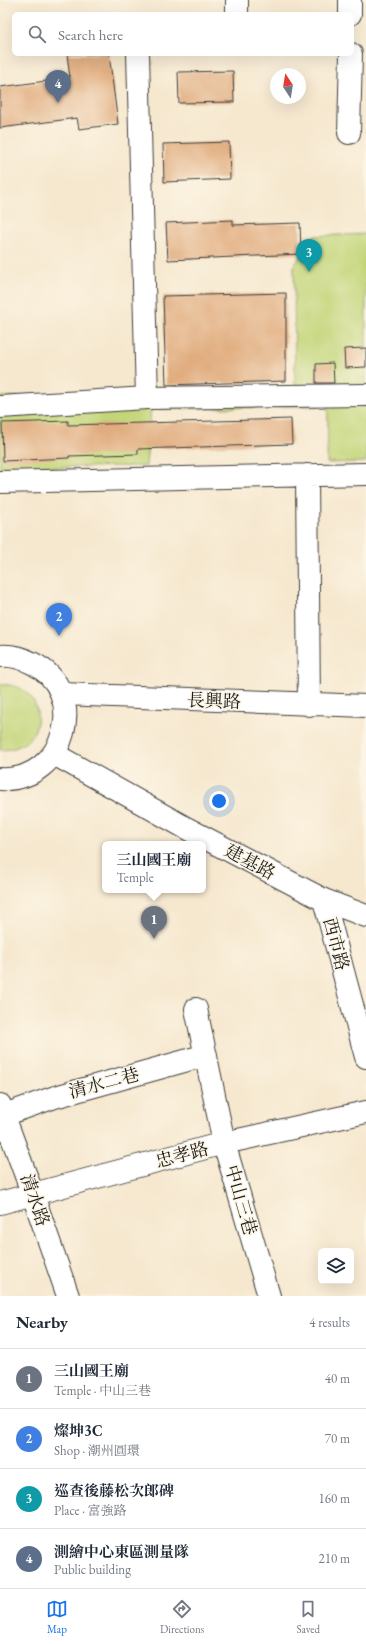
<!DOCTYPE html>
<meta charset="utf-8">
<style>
body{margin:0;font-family:"EB Garamond","Noto Serif TC",serif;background:#f2f2f3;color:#1f2937}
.controls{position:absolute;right:12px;bottom:12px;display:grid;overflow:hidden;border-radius:6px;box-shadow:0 4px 16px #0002}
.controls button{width:36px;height:36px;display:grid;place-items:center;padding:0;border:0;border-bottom:1px solid #e0e1e3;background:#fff;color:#1f2937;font:20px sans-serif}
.compass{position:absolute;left:270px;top:68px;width:36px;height:36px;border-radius:50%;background:#fff;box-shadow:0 4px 16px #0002;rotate:348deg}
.you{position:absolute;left:219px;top:801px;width:14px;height:14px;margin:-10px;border:3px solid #fff;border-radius:50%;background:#1a73e8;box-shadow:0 0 0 6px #1a73e833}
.badge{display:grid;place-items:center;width:26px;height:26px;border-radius:50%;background:#1a73e8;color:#fff;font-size:13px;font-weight:700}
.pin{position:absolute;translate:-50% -33px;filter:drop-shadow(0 1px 2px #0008)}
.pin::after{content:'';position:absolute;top:21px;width:14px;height:12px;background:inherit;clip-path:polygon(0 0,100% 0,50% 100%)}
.popup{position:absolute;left:102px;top:841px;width:104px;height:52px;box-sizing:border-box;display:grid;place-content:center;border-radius:6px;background:#fff;filter:drop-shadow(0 1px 3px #0005);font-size:13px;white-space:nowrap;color:#747a83}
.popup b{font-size:15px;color:#1f2937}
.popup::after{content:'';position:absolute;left:50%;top:100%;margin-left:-8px;border:8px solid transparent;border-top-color:#fff}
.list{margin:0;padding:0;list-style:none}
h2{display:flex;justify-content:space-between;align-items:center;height:52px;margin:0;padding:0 16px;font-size:17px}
h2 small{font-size:13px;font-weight:400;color:#747a83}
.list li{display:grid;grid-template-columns:26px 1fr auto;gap:12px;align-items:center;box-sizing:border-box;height:60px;padding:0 16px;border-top:1px solid #e0e1e3}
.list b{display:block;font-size:15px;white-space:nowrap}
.list p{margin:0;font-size:13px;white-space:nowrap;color:#747a83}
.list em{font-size:13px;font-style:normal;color:#747a83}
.icon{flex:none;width:22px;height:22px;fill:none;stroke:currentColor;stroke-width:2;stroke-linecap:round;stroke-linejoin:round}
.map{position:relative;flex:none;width:366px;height:1296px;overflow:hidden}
.search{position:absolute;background:#fff;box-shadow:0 4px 16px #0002;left:12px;right:12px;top:12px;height:44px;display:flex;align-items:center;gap:10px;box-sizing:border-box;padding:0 14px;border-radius:6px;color:#747a83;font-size:15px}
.sheet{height:292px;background:#fff}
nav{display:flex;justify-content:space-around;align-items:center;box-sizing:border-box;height:56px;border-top:1px solid #e0e1e3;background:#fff;font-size:11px;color:#747a83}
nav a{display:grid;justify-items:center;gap:2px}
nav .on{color:#1a73e8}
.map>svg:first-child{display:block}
.green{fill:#c2d578;stroke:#6f784a}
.building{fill:#e1ad80}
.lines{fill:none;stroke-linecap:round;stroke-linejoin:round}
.minor-casing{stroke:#3d3b37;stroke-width:24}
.major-casing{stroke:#3d3b37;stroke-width:24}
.minor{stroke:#fff;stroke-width:22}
.major{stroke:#fff;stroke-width:22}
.labels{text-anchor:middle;stroke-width:3;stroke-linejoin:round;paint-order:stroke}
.street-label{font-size:18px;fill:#1c1c1c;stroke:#fcf5e5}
</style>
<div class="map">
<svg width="366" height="1296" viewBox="0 0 366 1296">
<rect width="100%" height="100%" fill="#fcf5e5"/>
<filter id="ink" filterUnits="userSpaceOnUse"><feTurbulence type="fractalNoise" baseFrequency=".025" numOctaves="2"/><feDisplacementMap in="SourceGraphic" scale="8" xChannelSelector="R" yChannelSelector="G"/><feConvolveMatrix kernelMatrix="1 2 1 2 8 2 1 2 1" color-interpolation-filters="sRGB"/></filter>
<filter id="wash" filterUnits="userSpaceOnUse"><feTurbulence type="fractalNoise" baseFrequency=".012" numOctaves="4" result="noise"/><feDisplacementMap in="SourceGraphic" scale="16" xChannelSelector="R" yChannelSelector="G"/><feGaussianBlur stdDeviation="0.9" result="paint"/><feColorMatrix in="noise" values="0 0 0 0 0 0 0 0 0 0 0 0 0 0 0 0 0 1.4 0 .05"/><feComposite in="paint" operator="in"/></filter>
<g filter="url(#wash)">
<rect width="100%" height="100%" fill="#f6e8cf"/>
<!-- green -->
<path class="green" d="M 366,234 L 366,462 L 327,463 L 328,406 L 151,409 L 146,466 L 0,468 L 0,397 L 295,388 L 294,266 L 313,236 Z
M 0,685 C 47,680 53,750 0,750 Z"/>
<g id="blocks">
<!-- building -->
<path class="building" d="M 67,54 L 109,54 L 118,124 L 79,129 L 77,118 L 0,128 L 0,87 L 70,78 Z
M 233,71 L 234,102 L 179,103 L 178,72 Z
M 229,142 L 230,179 L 164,182 L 163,144 Z
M 233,220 L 233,225 L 300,223 L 301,254 L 168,260 L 166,223 Z
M 286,293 L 286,381 L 166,385 L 163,296 Z
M 366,348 L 366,367 L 345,368 L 344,349 Z
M 333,363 L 334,383 L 316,383 L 316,364 Z
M 291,419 L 292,444 L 138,449 L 138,454 L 69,456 L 69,458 L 3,461 L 2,423 L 68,421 L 68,425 Z"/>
</g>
</g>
<g filter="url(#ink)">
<use href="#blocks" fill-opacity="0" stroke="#3d3b37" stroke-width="1"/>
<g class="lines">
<defs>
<path id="minor" d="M 350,0 L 350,14
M 237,14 L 237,0
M 349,133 L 351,54
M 147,398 L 366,395
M 0,407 L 147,398 L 138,54
M 307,475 L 309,705
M 0,482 L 366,474
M 62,694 L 366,706
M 54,754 L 186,828 L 324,900 L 366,916
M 324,900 L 366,1057
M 196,1009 L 224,1143 L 269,1296
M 0,1105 L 33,1195 L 68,1296
M 4,1115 L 55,1097 L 206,1055
M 0,1203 L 224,1143 L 366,1112"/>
<path id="major" d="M 0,656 C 11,655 22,658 32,663 C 91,691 66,783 0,779"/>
</defs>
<!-- minor casing -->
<use href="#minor" class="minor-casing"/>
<!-- major casing -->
<use href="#major" class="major-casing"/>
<!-- minor -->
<use href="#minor" class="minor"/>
<!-- major -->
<use href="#major" class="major"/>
</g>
</g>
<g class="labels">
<!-- street labels -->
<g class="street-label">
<text transform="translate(214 701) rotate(2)" y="6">長興路</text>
<text transform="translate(250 862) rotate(28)" y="6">建基路</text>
<text transform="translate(336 944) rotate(75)" y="6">西市路</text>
<text transform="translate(104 1083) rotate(-15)" y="6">清水二巷</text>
<text transform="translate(182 1155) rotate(-15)" y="6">忠孝路</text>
<text transform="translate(35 1200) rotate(71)" y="6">清水路</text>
<text transform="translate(241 1200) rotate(74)" y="6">中山三巷</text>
</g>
</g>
</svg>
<div class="controls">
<button><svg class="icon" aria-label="layers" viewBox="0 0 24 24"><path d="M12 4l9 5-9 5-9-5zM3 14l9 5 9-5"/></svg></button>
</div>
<svg class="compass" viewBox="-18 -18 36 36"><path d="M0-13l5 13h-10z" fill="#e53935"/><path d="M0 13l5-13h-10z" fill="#747a83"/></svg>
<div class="you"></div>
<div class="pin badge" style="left:154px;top:939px;background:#6b7280">1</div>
<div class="popup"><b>三山國王廟</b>Temple</div>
<div class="pin badge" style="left:59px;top:636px;background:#3f7fe0">2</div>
<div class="pin badge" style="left:309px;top:272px;background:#0f9aa8">3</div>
<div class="pin badge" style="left:58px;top:103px;background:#5c6f8a">4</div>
<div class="search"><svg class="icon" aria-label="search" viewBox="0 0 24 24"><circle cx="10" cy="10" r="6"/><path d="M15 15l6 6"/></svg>Search here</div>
</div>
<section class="sheet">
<h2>Nearby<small>4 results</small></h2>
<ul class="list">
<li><span class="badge" style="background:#6b7280">1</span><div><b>三山國王廟</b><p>Temple · 中山三巷</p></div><em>40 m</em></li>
<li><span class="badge" style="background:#3f7fe0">2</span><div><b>燦坤3C</b><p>Shop · 潮州圓環</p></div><em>70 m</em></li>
<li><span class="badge" style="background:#0f9aa8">3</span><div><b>巡查後藤松次郎碑</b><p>Place · 富強路</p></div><em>160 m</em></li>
<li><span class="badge" style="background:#5c6f8a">4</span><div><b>測繪中心東區測量隊</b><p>Public building</p></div><em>210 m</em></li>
</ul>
</section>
<nav>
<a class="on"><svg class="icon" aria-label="map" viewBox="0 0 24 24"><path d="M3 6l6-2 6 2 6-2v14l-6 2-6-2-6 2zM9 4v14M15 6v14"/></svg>Map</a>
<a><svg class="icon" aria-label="directions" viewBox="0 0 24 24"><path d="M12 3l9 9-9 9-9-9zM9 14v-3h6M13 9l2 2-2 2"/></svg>Directions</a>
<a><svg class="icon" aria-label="saved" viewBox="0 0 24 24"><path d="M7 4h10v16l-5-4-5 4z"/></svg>Saved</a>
</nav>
